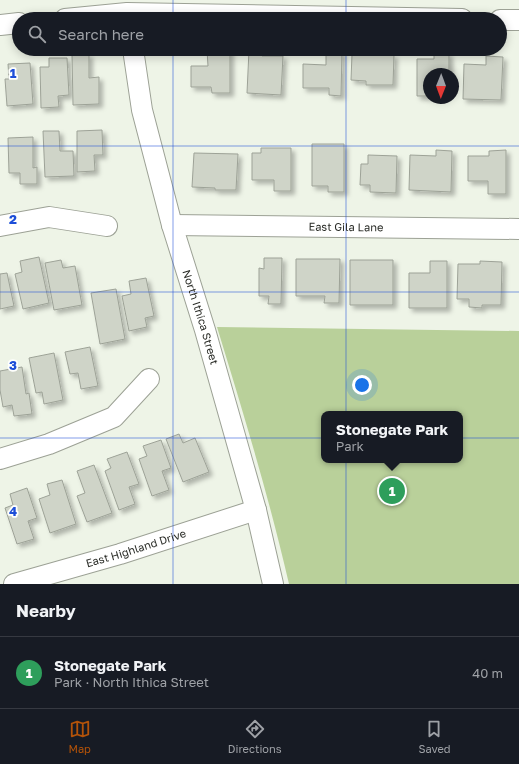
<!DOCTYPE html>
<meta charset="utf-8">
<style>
body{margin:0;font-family:"Golos Text",sans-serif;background:#242831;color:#f1f3f6}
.compass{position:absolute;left:423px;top:68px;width:36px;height:36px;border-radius:50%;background:#171b24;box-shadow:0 2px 10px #0003;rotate:181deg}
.you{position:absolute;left:362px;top:385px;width:14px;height:14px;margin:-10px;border:3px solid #fff;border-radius:50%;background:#1a73e8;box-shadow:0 0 0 6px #1a73e833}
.badge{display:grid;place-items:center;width:26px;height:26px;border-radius:50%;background:#b45309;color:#fff;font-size:13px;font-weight:700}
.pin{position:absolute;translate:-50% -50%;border:2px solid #fff;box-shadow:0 1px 4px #0006}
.popup{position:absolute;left:321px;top:411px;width:142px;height:52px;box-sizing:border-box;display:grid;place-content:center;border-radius:8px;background:#171b24;filter:drop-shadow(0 1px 3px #0005);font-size:13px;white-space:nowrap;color:#9ea1a6}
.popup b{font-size:15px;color:#f1f3f6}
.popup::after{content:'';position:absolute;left:50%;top:100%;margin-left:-8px;border:8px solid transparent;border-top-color:#171b24}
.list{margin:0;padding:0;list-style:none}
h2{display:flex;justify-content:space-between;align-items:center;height:52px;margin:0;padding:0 16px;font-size:17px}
h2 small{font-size:13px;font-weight:400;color:#9ea1a6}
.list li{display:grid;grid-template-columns:26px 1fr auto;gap:12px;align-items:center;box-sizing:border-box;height:72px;padding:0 16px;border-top:1px solid #363941}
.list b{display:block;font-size:15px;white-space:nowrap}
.list p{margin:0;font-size:13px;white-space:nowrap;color:#9ea1a6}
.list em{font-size:13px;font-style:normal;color:#9ea1a6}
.icon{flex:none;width:22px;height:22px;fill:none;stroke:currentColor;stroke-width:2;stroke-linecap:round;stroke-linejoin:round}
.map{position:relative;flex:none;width:519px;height:584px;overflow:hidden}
.search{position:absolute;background:#171b24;box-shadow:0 2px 10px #0003;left:12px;right:12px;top:12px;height:44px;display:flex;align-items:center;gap:10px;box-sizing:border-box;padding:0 14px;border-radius:22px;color:#9ea1a6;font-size:15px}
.sheet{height:124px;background:#171b24}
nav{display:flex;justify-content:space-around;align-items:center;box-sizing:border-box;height:56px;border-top:1px solid #363941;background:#171b24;font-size:11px;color:#9ea1a6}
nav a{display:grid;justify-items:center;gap:2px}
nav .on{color:#b45309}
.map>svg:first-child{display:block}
.green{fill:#b9d09a;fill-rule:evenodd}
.building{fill:#cfd4c8;stroke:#9da297;filter:url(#shadow)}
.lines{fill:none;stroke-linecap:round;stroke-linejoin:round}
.minor-casing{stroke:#9ca195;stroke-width:22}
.minor{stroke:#fff;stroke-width:20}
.grid{fill:none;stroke:#1d4ed8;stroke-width:1;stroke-opacity:0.55}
.labels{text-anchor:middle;stroke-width:3.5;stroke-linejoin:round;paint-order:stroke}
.street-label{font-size:11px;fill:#2a2c27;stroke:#fefffd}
.grid-label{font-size:13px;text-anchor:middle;font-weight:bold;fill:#1d4ed8;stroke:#fefffd;stroke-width:3.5;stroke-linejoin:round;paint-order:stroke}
</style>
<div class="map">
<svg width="519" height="584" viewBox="0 0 519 584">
<defs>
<filter id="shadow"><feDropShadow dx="3.5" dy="3.5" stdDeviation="2" flood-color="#0004"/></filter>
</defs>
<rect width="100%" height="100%" fill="#eef4e7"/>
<!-- green -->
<path class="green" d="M 217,327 L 519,331 L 519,584 L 289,584 C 269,497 243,412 217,327 ZM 324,414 L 460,414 L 460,460 L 324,460 Z"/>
<!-- building -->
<path class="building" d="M 230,49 L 230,93 L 212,93 L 211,87 L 191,87 L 191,66 L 208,66 L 207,50 Z
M 249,50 L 262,51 L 262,56 L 283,56 L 281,95 L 247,93 Z
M 326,51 L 342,52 L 341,96 L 329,95 L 329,88 L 303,88 L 303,64 L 326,65 Z
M 434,53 L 449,53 L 449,74 L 429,74 L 429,96 L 417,96 L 417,59 L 434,59 Z
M 89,54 L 89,78 L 99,77 L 99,104 L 73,105 L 72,55 Z
M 352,54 L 394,55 L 393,85 L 366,85 L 366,81 L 351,80 Z
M 486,56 L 503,57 L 501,100 L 463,99 L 464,64 L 486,65 Z
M 49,58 L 67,58 L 69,95 L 58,96 L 59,107 L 41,108 L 40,67 L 49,67 Z
M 30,63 L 33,104 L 7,106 L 5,79 L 9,79 L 8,64 Z
M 102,130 L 103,155 L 94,155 L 95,171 L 77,172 L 77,131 Z
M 43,131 L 59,131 L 60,151 L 73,151 L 74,176 L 45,177 Z
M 33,137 L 33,168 L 37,167 L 37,184 L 20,184 L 20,173 L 9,173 L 8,138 Z
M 312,144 L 344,144 L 344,192 L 328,192 L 328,186 L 312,186 Z
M 261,148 L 291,148 L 291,191 L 274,191 L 274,180 L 252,180 L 252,153 L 261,153 Z
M 436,150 L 452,151 L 451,192 L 409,190 L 410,155 L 436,156 Z
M 506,150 L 506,194 L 488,194 L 488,181 L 468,181 L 468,156 L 489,156 L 489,151 Z
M 194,153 L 238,154 L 236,190 L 215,190 L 215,188 L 192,187 Z
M 368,155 L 397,156 L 396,193 L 370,192 L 370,185 L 360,185 L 361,164 L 368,164 Z
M 39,257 L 49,303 L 23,309 L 15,274 L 22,272 L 20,261 Z
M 264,258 L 282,258 L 281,304 L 268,304 L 269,296 L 259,296 L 259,268 L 264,269 Z
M 296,259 L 340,259 L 339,303 L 324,303 L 325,296 L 296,296 Z
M 61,260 L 63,268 L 75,266 L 82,305 L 54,310 L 45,263 Z
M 350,260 L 393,260 L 393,305 L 350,305 Z
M 430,261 L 447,261 L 447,308 L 409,308 L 409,273 L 430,273 Z
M 480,261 L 502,262 L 501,305 L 482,305 L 482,308 L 469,307 L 469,299 L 457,299 L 458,264 L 480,264 Z
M 7,273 L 14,306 L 0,309 L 0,274 Z
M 146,278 L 154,316 L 145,318 L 147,327 L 129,331 L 122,296 L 131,294 L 129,281 Z
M 116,289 L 125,339 L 100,344 L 91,293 Z
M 90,347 L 98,386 L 81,389 L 78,373 L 70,374 L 65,352 Z
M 54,353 L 63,400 L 44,404 L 42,392 L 36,393 L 29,358 Z
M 22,367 L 26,394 L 29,393 L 32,414 L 14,416 L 12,405 L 3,407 L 0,390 L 0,371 Z
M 179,434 L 183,443 L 195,438 L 209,472 L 183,482 L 166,439 Z
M 161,440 L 171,468 L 162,471 L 169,490 L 152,496 L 139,459 L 147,456 L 143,446 Z
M 127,452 L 139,484 L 129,487 L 135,504 L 119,510 L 105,471 L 111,468 L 107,459 Z
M 94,465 L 112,513 L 87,522 L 77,496 L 85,493 L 77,471 Z
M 62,480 L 76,524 L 50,533 L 39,499 L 50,495 L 47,484 Z
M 27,488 L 37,518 L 28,521 L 34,539 L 17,544 L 5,508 L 13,505 L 10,494 Z"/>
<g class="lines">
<defs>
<g id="minor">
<path d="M 65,19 L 127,13 L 462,19"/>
<path d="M 500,20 L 519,20"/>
<path d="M 0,25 L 19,23"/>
<path id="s1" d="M 133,49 L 142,110 L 172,225 L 205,330 L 256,510 L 273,584"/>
<path id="s2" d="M 172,225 L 519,229"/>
<path d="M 0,226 L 49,217 L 107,226"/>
<path d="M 0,459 L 49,444 L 114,417 L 149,379"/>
<path id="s3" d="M 14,584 L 120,554 L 256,510"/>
</g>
</defs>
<!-- minor casing -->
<use href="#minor" class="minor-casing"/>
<!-- minor -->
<use href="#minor" class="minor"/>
</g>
<!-- grid -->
<path class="grid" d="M 173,0 L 173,19M 346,0 L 346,19M 173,49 L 173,584M 346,49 L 346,584M 0,146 L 519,146M 0,292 L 519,292M 0,438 L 519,438"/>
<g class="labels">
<!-- street labels -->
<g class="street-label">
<text dy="4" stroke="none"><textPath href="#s2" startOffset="174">East Gila Lane</textPath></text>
<text dy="4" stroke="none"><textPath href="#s1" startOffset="277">North Ithica Street</textPath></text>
<text dy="4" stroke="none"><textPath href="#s3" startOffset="127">East Highland Drive</textPath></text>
</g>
</g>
<g class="grid-label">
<text x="13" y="78">1</text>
<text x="13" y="224">2</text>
<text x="13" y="370">3</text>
<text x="13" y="516">4</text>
</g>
</svg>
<svg class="compass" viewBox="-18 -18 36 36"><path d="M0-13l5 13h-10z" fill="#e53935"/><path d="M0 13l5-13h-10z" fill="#9ea1a6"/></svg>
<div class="you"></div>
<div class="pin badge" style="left:392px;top:491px;background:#2e9e5b">1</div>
<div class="popup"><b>Stonegate Park</b>Park</div>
<div class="search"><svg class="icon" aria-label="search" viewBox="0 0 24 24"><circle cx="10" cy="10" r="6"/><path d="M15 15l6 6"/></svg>Search here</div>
</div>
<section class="sheet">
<h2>Nearby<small></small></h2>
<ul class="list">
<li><span class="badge" style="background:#2e9e5b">1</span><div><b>Stonegate Park</b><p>Park · North Ithica Street</p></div><em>40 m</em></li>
</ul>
</section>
<nav>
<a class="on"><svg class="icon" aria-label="map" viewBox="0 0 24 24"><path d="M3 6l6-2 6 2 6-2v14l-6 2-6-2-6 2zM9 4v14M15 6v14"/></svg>Map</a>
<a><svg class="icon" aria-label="directions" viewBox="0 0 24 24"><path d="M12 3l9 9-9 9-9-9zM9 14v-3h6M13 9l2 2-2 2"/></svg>Directions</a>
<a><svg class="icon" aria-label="saved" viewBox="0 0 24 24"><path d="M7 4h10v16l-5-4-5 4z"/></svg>Saved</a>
</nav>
